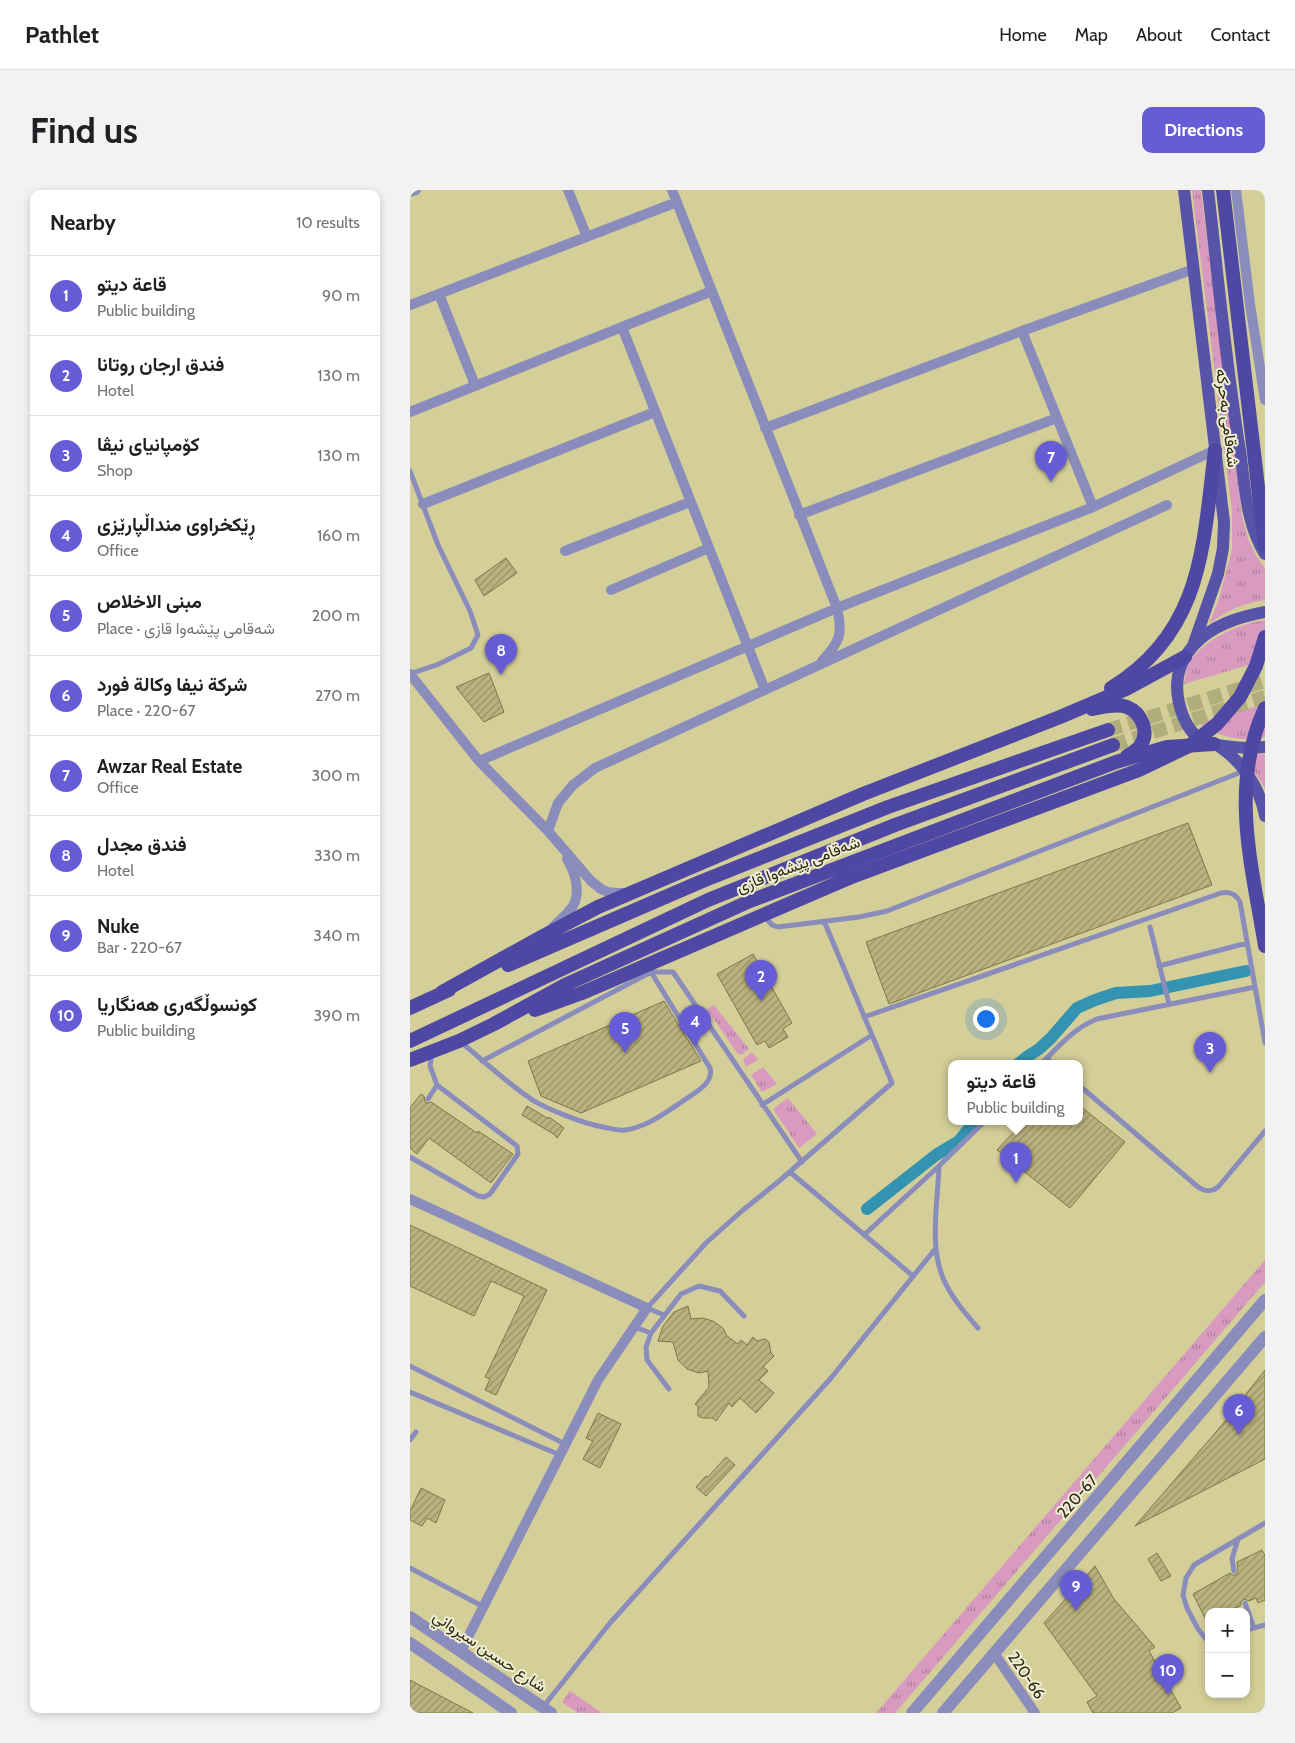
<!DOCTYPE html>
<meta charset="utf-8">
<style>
body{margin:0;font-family:Cabin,Vazirmatn,sans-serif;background:#f2f2f2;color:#202124}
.controls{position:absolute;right:15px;bottom:15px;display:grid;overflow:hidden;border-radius:10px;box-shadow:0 2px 8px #0003}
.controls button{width:45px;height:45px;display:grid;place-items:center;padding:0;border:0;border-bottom:1px solid #e0e0e0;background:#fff;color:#202124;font:25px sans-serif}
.you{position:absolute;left:575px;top:828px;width:18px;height:18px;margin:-12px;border:4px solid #fff;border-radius:50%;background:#1a73e8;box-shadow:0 0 0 8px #1a73e833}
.badge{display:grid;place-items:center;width:32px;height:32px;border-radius:50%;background:#665cd6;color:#fff;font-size:16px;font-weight:700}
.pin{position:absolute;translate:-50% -41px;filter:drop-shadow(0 1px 2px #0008)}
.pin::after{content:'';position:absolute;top:26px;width:18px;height:15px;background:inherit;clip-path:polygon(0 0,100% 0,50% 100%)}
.popup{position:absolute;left:538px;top:870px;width:135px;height:65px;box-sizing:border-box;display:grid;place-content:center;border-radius:10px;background:#fff;filter:drop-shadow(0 1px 4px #0005);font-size:16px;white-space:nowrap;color:#757577}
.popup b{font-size:19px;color:#202124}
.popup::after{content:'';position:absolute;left:50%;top:100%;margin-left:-10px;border:10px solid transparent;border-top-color:#fff}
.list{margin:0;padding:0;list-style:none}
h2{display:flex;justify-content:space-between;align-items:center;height:65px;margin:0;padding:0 20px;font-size:21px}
h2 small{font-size:16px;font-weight:400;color:#757577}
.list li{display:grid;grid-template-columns:32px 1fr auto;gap:15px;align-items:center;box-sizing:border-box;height:80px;padding:0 20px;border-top:1px solid #e0e0e0}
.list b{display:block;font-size:19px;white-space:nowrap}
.list p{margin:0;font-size:16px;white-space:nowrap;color:#757577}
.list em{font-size:16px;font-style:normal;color:#757577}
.map{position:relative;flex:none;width:855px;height:1523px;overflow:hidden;border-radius:10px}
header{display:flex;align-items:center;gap:30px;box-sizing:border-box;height:70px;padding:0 25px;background:#fff;border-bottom:1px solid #e0e0e0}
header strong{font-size:24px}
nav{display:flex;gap:28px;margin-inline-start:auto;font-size:18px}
.intro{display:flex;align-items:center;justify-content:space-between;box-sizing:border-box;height:120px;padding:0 30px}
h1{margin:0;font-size:35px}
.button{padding:12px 22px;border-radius:10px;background:#665cd6;color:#fff;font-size:18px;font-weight:700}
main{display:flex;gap:30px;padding:0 30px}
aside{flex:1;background:#fff;border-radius:10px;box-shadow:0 2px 8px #0003}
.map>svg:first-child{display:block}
.grass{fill:url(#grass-tufts)}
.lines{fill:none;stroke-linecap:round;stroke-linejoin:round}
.canal{stroke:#3493b0;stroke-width:12}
.building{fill:url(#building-hatch);stroke:#7e7845}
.trunk-tunnel{stroke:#b2ad7d;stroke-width:14;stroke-dasharray:14 7;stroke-linecap:butt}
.service{stroke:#8a8cbc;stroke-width:5}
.minor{stroke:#8a8cbc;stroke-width:10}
.tertiary{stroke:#8a8cbc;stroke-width:12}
.primary{stroke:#5653a9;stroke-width:12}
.trunk{stroke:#4e48a4;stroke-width:14}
.trunk-bridge{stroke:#4e48a4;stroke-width:14}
.labels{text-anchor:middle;stroke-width:4;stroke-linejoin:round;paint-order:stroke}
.street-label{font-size:16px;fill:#2b2813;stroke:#f0eed3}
</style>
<header>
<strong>Pathlet</strong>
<nav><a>Home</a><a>Map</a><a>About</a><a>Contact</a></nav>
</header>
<div class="intro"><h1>Find us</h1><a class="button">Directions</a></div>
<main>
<aside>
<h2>Nearby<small>10 results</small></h2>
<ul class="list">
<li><span class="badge">1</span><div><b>قاعة ديتو</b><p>Public building</p></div><em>90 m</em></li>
<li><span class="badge">2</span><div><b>فندق ارجان روتانا</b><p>Hotel</p></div><em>130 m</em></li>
<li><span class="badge">3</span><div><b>کۆمپانیای نیڤا</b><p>Shop</p></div><em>130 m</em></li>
<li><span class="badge">4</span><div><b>ڕێکخراوی منداڵپارێزی</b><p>Office</p></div><em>160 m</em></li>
<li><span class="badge">5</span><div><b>مبنى الاخلاص</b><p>Place · شەقامی پێشەوا قازی</p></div><em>200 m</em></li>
<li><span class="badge">6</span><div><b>شركة نيفا وكالة فورد</b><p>Place · 220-67</p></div><em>270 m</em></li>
<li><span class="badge">7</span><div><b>Awzar Real Estate</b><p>Office</p></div><em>300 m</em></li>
<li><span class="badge">8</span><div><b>فندق مجدل</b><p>Hotel</p></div><em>330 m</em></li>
<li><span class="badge">9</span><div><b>Nuke</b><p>Bar · 220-67</p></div><em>340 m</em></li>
<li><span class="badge">10</span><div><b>کونسوڵگەری هەنگاریا</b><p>Public building</p></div><em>390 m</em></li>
</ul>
</aside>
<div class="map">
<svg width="855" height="1523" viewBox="0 0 855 1523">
<defs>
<pattern id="grass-tufts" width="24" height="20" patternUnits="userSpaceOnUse" patternTransform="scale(1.25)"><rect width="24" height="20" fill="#d99ac0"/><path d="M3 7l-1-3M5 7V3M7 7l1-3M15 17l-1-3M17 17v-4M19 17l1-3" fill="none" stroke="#b07e9b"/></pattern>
<pattern id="building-hatch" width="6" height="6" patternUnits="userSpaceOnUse" patternTransform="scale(1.25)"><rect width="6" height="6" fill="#bab37f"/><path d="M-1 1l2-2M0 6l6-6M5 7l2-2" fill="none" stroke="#979267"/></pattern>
</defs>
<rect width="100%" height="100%" fill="#d4ce98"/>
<!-- grass -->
<path class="grass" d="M 782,0 L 791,0 L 832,326 L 838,349 L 848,369 L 855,378 L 855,410 C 830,414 819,420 799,434 L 808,412 L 822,360 L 822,321 Z
M 855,430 L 855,470 L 774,494 C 775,489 775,483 777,478 C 788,451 828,434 855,430 Z
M 855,514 L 855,547 C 832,553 807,546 789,533 Z
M 855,564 L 855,598 L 843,580 L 829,567 Z
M 304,815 L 339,859 L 331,865 L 327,863 L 297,819 Z
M 342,862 L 348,870 L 336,877 L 333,869 Z
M 353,877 L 367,894 L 352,902 L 341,885 Z
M 378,908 L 407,944 L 389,958 L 363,919 Z
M 855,1070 L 855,1092 L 485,1523 L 466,1523 Z
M 160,1501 L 192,1523 L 168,1523 L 152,1512 Z"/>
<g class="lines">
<!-- canal -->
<path class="canal" d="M 608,874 L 618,866 L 629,859 L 641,848 L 667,818 L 685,810 L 706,803 L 740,801 L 836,781
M 457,1019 L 526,965 L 549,951 L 564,932"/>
</g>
<!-- building -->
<path class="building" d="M 96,368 L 107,383 L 74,406 L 65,390 Z
M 79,483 L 94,522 L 74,532 L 46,497 Z
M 778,633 L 802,695 L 479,814 L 456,752 Z
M 343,764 L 382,833 L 373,839 L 378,847 L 359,858 L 355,851 L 347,855 L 307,784 Z
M 254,811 L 291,871 L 171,923 L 131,906 L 118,871 Z
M 11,904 L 14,906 L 15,912 L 18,913 L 21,912 L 67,943 L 68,941 L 103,964 L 81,993 L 19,948 L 7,964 L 0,958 L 0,918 Z
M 117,916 L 139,929 L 139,927 L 154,938 L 147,948 L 145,945 L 112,925 Z
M 670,916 L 715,952 L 660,1018 L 587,960 L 613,932 L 670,932 Z
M 0,1035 L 137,1100 L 86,1205 L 75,1200 L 80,1189 L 75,1187 L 114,1106 L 81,1091 L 64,1126 L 0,1096 Z
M 278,1116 L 281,1129 L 292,1128 L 303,1131 L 313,1138 L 317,1146 L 328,1154 L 331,1150 L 337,1155 L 343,1147 L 347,1151 L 355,1149 L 359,1152 L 361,1163 L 364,1166 L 353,1177 L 358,1181 L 349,1190 L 364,1203 L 346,1223 L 330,1208 L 322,1217 L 319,1213 L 306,1231 L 303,1228 L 292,1228 L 288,1226 L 288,1216 L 285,1214 L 299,1197 L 298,1181 L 289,1183 L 277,1179 L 268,1170 L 263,1152 L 248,1151 L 253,1136 L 264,1122 Z
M 855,1180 L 855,1269 L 725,1336 L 836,1207 L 836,1204 Z
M 188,1223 L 211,1234 L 190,1278 L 173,1269 L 183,1251 L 176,1248 Z
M 316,1267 L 325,1275 L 296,1306 L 286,1297 L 296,1286 L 298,1287 Z
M 11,1298 L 35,1310 L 26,1333 L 17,1328 L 12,1336 L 0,1330 L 0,1321 Z
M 852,1360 L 855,1365 L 855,1410 L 848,1413 L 846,1408 L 839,1411 L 834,1409 L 831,1412 L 831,1415 L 819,1422 L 799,1422 L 799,1436 L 783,1404 L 820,1383 L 823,1385 L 826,1385 L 828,1381 L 827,1372 Z
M 747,1363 L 761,1386 L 751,1391 L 738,1369 Z
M 685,1376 L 704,1409 L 745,1457 L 739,1461 L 771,1518 L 762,1523 L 683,1523 L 677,1512 L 687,1506 L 634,1433 Z
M 0,1490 L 40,1511 L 63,1523 L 0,1523 Z"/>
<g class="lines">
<!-- trunk-tunnel -->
<path class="trunk-tunnel" d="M 698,540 L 855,491
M 703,555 L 806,522 L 855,507"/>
<!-- service -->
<path class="service" d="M 0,281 L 28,355 L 60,421 L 68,445 L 61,458 L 29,474 L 0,484
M 355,727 L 362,735 L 368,737 L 449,727 L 477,721 L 834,581
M 740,737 L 759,814
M 749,776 L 837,753
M 240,782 L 263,782 L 392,972
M 454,827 L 811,703 C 820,701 826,704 830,712 L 855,853
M 50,851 C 73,871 96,892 121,909 C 136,919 175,934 193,937 C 199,938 209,941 215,940 C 237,937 255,923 273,911 C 284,903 304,894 300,878 L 241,782 L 72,871
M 637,869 L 644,874
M 631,874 C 648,857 664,838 687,829 L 845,797
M 670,896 L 788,997 C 795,1002 803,1002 809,996 L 855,941
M 18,909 L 27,895
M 352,915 L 462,845 L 414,731
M 0,967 L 68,1006 L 74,1007 L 80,1004 L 108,964 L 107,956 L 27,895 L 20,876 L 22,864
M 529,976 C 528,1011 519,1055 533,1088 C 541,1107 555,1123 568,1138
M 380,982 L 503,1086
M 454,1045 L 529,976 L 574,932
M 254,1125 L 237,1118 L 296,1053 L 333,1020 L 368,992 L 482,893 L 462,845
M 224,1137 L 241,1143
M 0,1176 L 155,1254
M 259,1199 L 237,1170 L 236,1157 L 241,1143 L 271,1104 L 289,1096 L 310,1101 L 334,1126
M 0,1202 L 150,1265
M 0,1250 L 6,1242
M 0,1378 L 72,1416
M 824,1381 L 822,1369 L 828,1349
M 835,1413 L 844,1438
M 836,1440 L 855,1435
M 799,1449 L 796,1449 L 788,1439 L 777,1418 L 773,1405 L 776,1388 L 784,1375 L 855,1333
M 133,1517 L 200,1433 L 421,1188 L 526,1058"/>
<!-- minor -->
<path class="minor" d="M 158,0 L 177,47
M 262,0 L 427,418 C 433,444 430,452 412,471
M 826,0 L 840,114 L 855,210
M 0,2 L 6,0
M 29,104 L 65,195
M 0,115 L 267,12
M 212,137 L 355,500
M 612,141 L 683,317
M 0,222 L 302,101
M 355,238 L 612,141 L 784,79
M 13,314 L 245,222
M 389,325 L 647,228
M 155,361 L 280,312
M 201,400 L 299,358
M 0,484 L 69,571 L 138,641 L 181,691 L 191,699 L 198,702 L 206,703 L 216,703
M 69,571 L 427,418 L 683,317 L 805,260
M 138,641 L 148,613 L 163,595 L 185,578 L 757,315
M 143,737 C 150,730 158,724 163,716 C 171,702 165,682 157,669
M 0,1009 L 237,1118 L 188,1190 L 51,1461
M 584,1463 L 625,1523"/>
<!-- tertiary -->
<path class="tertiary" d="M 0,1427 L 141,1523
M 0,1453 L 101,1523
M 502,1523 L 855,1110
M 533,1523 L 855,1147"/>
<!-- primary -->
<path class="primary" d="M 774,0 L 814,332 L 813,358 L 808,384 L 783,456
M 798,0 C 808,87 816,175 830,261 C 835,296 836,334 855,364
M 855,422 C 829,427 802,435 784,455 C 765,476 763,500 773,526 C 777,536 782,544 791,550 C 803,557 841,559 855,557
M 807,555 C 832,571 850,597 855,626"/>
<!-- trunk -->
<path class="trunk" d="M 813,0 L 855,356
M 701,498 C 793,442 793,356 805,260
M 682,519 C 693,517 707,513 717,517 C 732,523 740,543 730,556 C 727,560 722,563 717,566
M 98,775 L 290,692 L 478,617 L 698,540
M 32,802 L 133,746 L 188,717 L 453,604 L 650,527 L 716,499 L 775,467
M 0,818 L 39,800
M 125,820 L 172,803 L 439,688
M 0,851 L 298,710 L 485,635 L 703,555
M 0,870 L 49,851 L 84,834 L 157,794 L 340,711 L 706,572 L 757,557 L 804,554"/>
<!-- trunk-bridge -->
<path class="trunk-bridge" d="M 855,518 C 819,596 842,676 855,756
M 439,688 L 729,580 L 779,556 L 807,534 L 830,507 L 846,476 L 855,447"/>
</g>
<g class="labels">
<!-- street labels -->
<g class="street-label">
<text transform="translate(818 228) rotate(83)" y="6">شەقامی بەحرکە</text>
<text transform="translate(388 674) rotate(-21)" y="6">شەقامی پێشەوا قازی</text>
<text transform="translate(667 1306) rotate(-49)" y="6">220-67</text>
<text transform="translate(80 1461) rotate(34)" y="6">شارع حسين سيرواني</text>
<text transform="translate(617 1485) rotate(56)" y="6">220-66</text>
</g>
</g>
</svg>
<div class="controls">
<button>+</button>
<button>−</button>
</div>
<div class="you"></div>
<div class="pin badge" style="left:606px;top:993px">1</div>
<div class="popup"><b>قاعة ديتو</b>Public building</div>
<div class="pin badge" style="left:351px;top:811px">2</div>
<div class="pin badge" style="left:800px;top:883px">3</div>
<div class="pin badge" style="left:285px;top:856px">4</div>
<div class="pin badge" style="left:215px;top:863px">5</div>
<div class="pin badge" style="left:829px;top:1245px">6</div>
<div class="pin badge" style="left:641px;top:292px">7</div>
<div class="pin badge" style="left:91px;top:485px">8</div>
<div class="pin badge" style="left:666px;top:1421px">9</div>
<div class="pin badge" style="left:758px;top:1505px">10</div>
</div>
</main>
